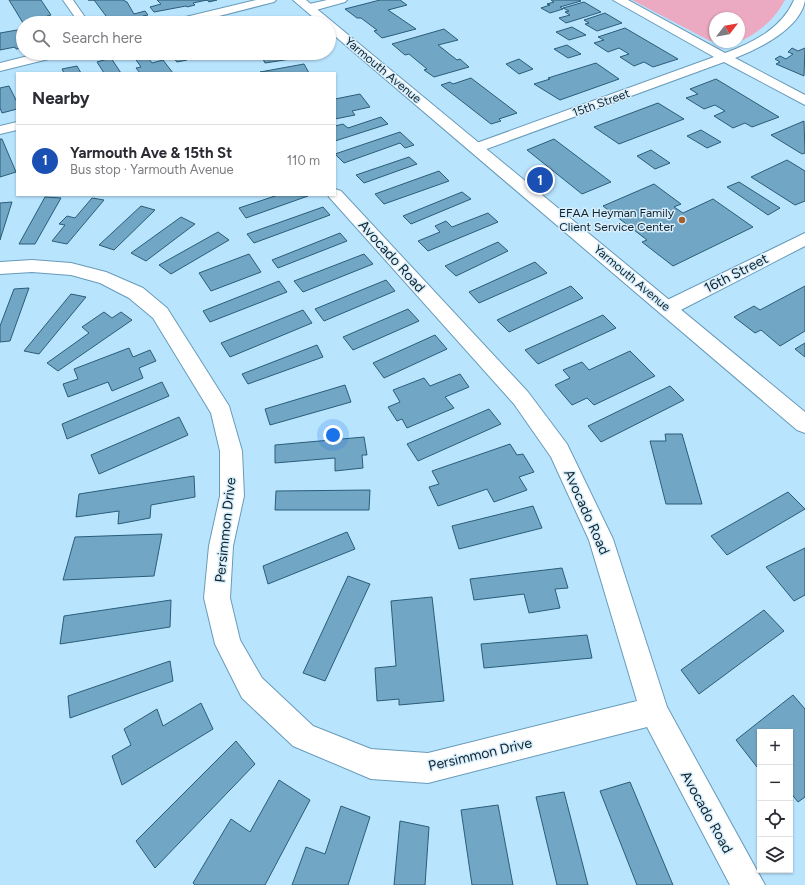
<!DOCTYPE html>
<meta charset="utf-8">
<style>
body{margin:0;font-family:Figtree,sans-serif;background:#f2f2f3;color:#2b2b33}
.controls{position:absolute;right:12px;bottom:12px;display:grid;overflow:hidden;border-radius:0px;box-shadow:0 1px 3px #0004}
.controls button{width:36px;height:36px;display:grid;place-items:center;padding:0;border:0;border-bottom:1px solid #e1e1e2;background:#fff;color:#2b2b33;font:20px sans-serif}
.compass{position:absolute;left:709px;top:12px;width:36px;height:36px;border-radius:50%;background:#fff;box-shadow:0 1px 3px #0004;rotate:59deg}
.you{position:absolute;left:333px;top:435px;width:14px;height:14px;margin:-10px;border:3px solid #fff;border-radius:50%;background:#1a73e8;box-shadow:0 0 0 6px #1a73e833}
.badge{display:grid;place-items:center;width:26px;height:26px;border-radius:50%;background:#a3602e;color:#fff;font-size:13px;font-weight:700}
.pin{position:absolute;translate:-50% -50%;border:2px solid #fff;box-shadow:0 1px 4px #0006}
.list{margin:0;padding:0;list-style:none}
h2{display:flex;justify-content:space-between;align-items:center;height:52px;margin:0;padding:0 16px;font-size:17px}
h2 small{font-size:13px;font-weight:400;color:#7c7c81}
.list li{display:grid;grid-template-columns:26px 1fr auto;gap:12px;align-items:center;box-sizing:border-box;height:72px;padding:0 16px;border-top:1px solid #e1e1e2}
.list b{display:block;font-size:15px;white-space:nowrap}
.list p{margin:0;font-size:13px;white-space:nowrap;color:#7c7c81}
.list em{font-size:13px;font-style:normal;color:#7c7c81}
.icon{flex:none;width:22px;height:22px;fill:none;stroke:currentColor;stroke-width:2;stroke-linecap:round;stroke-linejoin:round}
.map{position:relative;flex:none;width:805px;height:885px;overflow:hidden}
.search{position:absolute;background:#fff;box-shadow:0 1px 3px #0004;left:16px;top:16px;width:320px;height:44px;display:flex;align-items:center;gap:10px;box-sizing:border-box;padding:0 14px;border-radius:22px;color:#7c7c81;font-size:15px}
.panel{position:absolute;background:#fff;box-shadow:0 1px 3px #0004;left:16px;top:72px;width:320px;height:124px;border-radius:0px}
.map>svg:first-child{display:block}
.green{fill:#eba9c2}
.building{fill:#72a6c5;stroke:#295d79}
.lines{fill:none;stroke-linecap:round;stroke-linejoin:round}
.lane-casing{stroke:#679bba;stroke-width:2}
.street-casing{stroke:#679bba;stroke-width:2}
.secondary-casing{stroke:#679bba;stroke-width:2}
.lane{fill:#fff;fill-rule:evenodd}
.street{fill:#fff;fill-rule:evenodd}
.secondary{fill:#fff;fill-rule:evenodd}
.poi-dot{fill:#a3602e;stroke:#d9eefb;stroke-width:1.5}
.labels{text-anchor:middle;stroke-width:3;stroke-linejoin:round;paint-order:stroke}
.far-street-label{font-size:12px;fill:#0d232f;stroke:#d9eefb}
.far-poi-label{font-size:12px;fill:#0d232f;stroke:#d9eefb;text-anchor:end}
.street-label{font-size:14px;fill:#0d232f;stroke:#d9eefb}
</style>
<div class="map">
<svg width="805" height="885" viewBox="0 0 805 885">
<rect width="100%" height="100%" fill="#b9e4fe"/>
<!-- green -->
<path class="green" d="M 632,0 L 785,0 C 774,20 760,32 739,42 L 739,18 L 715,18 L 715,41 L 710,41 Z"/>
<!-- building -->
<path class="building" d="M 9,0 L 41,0 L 51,15 L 23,23 Z
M 88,0 L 123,0 L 127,2 L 134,14 L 145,11 L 148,15 L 143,16 L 144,18 L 133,21 L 132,19 L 122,21 L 123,23 L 105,23 L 104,21 L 109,20 L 94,0 Z
M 157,0 L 217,0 L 209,2 L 207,0 L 193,3 L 195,5 L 187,7 L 186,6 L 154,12 L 150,7 L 161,4 Z
M 380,0 L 400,0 L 407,5 L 388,10 L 416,29 L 382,38 L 374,31 L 377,30 L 361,18 L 357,18 L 345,9 Z
M 551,0 L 579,0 L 581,1 L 560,7 L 563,9 L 550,13 L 541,8 L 550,5 L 547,4 L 554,2 Z
M 584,2 L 601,12 L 566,23 L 559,18 L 570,15 L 565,12 L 569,11 L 563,8 Z
M 605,13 L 622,23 L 597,31 L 585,24 L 589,23 L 584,20 Z
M 572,27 L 586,35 L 569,40 L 556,32 Z
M 625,28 L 678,59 L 653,67 L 644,62 L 634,66 L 620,57 L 629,54 L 619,48 L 608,52 L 594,43 L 604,40 L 598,37 Z
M 23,29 L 23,48 L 16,49 L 15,47 L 0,50 L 0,33 Z
M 444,29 L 458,40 L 438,45 L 457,60 L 460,59 L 469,67 L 434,77 L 424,70 L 427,69 L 409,54 L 405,55 L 392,44 Z
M 567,45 L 581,54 L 568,58 L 554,49 Z
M 792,48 L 798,51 L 805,48 L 804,76 L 776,64 L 780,62 L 775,59 L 780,56 L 786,59 L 793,54 L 788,52 Z
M 169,53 L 182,53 L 187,60 L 177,62 Z
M 285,53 L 314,53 L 316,55 L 265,63 L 262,57 Z
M 145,54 L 152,63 L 163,60 L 173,73 L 140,73 L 136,68 L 141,67 L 134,57 Z
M 111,58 L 121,73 L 104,73 L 97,62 Z
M 519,59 L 533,69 L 519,74 L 506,64 Z
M 596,63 L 619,79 L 560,100 L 534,84 L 550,79 L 548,78 Z
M 304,64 L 309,73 L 260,72 Z
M 77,66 L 81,73 L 64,73 L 62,69 Z
M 471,78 L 517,113 L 499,119 L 501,121 L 491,124 L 441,85 L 450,82 L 453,84 Z
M 716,79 L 779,117 L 752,127 L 745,123 L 733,128 L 714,116 L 725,111 L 715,105 L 704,109 L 686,98 L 698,94 L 690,89 Z
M 9,86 L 17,102 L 17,109 L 2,113 L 0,108 L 0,88 Z
M 360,94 L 370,107 L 352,111 L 355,115 L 335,119 L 335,99 Z
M 658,103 L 684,119 L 619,144 L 594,127 Z
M 381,117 L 388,124 L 335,141 L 335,126 L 343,124 L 348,128 Z
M 804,121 L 805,153 L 802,154 L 771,135 Z
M 701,130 L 721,142 L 707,148 L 687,136 Z
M 400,132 L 414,145 L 405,148 L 400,143 L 344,163 L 335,154 Z
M 0,139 L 2,139 L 16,172 L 0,177 Z
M 554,139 L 611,182 L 582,194 L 527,150 Z
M 651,150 L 670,163 L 655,169 L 637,156 Z
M 409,157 L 417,164 L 364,183 L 356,175 Z
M 787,160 L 805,171 L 805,201 L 795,205 L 751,177 Z
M 439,171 L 449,181 L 384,204 L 375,194 Z
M 739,182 L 780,208 L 768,215 L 727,187 Z
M 654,184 L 681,204 L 674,207 L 683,213 L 713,199 L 753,227 L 673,266 L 642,242 L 647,240 L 603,206 Z
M 462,192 L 471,199 L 411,224 L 403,216 Z
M 278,195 L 308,196 L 246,218 L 239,208 Z
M 45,197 L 61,198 L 35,244 L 19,244 Z
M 92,198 L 104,200 L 67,244 L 52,241 L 65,225 L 59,224 L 67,216 L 75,218 Z
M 12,202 L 0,240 L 0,203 Z
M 141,206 L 155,210 L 114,250 L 99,245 Z
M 323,207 L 330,215 L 254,243 L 247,234 Z
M 488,213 L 498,222 L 428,251 L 418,241 L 440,232 L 435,226 L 446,221 L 452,227 Z
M 181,217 L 195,224 L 146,261 L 131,253 Z
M 218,232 L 229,240 L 171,274 L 159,265 Z
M 340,233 L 347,241 L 278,268 L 272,260 Z
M 498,242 L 508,251 L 456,276 L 445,266 Z
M 249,254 L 261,272 L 211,291 L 199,273 Z
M 364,254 L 373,264 L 303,292 L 294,281 Z
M 535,262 L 547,273 L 479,303 L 469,292 Z
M 386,280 L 395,291 L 324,321 L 315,309 Z
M 279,281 L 287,292 L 210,322 L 203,311 Z
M 571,286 L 583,298 L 509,332 L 497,320 Z
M 805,286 L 805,331 L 780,346 L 761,330 L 755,333 L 734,317 L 754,306 L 760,310 Z
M 29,288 L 10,341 L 0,342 L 0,326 L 14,289 Z
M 71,294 L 86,297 L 39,354 L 24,351 Z
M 408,309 L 419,321 L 353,350 L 343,337 Z
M 303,310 L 312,323 L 230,357 L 221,343 Z
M 104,312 L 112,318 L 121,312 L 132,320 L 58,371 L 47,363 L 89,333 L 82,327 Z
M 603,315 L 616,328 L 538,364 L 525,350 Z
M 435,335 L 447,349 L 384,378 L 373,363 Z
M 805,343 L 805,357 L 795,349 Z
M 317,345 L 323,357 L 248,384 L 242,374 Z
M 129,348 L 133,357 L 150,350 L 156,361 L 139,368 L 143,378 L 112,391 L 108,382 L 68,397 L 63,384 L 78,379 L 74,369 Z
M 630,351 L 655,376 L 594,405 L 587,398 L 572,405 L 555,385 L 570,378 L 563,370 L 582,362 L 589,370 Z
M 460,374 L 469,387 L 445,397 L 454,408 L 407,428 L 402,419 L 397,421 L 388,407 L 400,402 L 393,390 L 424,378 L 430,386 Z
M 162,382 L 169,396 L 67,439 L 62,424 Z
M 345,385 L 351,402 L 270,425 L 265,409 Z
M 670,386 L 684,400 L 601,442 L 588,426 Z
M 489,409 L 501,424 L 418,461 L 407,444 Z
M 179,417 L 188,435 L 99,474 L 91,455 Z
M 665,434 L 682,434 L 702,504 L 666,504 L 650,441 L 666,441 Z
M 364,437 L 367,455 L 362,455 L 363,468 L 335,471 L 335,458 L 275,463 L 275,445 Z
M 510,444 L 517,455 L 523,454 L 534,472 L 519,477 L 527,490 L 494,502 L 487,489 L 438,506 L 429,487 L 439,484 L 432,471 Z
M 194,476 L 195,497 L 151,505 L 150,518 L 118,524 L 119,511 L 76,517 L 79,494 Z
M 370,490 L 369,510 L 275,510 L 276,491 Z
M 788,492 L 805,509 L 727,555 L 711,536 Z
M 533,506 L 542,528 L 459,549 L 452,526 Z
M 347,532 L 355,549 L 268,584 L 263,566 Z
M 162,534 L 154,576 L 63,580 L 75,537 Z
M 805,548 L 805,595 L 794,601 L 766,567 Z
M 562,568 L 568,588 L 555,589 L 560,608 L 529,613 L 524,594 L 474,600 L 470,579 Z
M 348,576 L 370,584 L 325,681 L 303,673 Z
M 432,597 L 444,701 L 399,705 L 399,699 L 377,701 L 375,668 L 396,666 L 391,601 Z
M 171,600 L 170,627 L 60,644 L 64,616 Z
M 764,610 L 784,631 L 699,694 L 681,670 Z
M 587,635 L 592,658 L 484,668 L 481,644 Z
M 170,661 L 173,681 L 70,718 L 68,696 Z
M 793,695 L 805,709 L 805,797 L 798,802 L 790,792 L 790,732 L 760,732 L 760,765 L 757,767 L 736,740 Z
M 201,703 L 213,729 L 122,785 L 112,756 L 131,745 L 124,729 L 157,709 L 163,726 Z
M 236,741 L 255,764 L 155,868 L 136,841 Z
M 279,780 L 310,800 L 265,885 L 195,885 L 193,883 L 231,819 L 250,832 Z
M 630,782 L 673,885 L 637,885 L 600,791 Z
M 564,792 L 588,885 L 557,885 L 536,797 Z
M 498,805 L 513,885 L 472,885 L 461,810 Z
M 341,806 L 370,817 L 348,885 L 292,885 L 306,847 L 325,854 Z
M 400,821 L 429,827 L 425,885 L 394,885 Z"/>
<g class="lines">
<defs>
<path id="lane" d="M 63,0 L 73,0 L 89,23 L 79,23 Z"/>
<path id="street" d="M 256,0 L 276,0 L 274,2 L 192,23 L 171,23 L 173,20 Z
M 327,0 L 347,0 L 345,2 L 309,12 L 303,8 L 305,5 Z
M 613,0 L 628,0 L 725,53 C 753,43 782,28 794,0 L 805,0 C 801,28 759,49 735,58 L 805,95 L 805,105 L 724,62 L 481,151 L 471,151 L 468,148 L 471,145 L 714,57 Z
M 40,53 L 62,53 L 61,56 L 0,71 L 0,63 Z
M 17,122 L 17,130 L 0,134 L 0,126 Z
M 335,189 L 341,191 L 528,392 L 567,444 L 613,539 L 667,707 L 765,885 L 730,885 L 647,727 L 428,783 L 371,779 L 293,746 L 242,698 L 215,644 L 204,598 L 209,546 L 220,496 L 220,451 L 211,413 L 153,318 L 129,298 L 100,283 L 71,275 L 32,272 L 0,274 L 0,262 L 32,260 L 71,263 L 106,272 L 143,288 L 167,308 L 229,406 L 242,451 L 244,496 L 233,546 L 230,598 L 240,640 L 262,678 L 313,726 L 371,749 L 428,753 L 637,701 L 589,540 L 551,457 L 514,404 L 329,197 L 328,195 L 335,195 Z
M 805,233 L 805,246 L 675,313 L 668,315 L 661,313 L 659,308 L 661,303 Z"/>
<path id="secondary" d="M 293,0 L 306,0 L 805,412 L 805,433 L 797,430 L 329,31 L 329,23 L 320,23 Z"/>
</defs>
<!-- lane casing -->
<use href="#lane" class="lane-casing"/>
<!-- street casing -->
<use href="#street" class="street-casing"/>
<!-- secondary casing -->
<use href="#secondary" class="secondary-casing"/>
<!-- lane -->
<use href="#lane" class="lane"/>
<!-- street -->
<use href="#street" class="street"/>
<!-- secondary -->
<use href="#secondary" class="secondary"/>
</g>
<!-- markers -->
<circle class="poi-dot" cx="682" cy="220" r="4"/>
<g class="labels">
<!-- far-street labels -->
<g class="far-street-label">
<text transform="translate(383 70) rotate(40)" y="4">Yarmouth Avenue</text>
<text transform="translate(601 103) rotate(-20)" y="4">15th Street</text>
<text transform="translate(632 278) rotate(40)" y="4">Yarmouth Avenue</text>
</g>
<!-- far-poi labels -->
<g class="far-poi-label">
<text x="674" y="217">EFAA Heyman Family<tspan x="674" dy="14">Client Service Center</tspan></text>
</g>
<!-- street labels -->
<g class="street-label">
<text transform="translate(392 256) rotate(48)" y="5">Avocado Road</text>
<text transform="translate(736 273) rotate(-27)" y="5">16th Street</text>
<text transform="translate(587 512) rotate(66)" y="5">Avocado Road</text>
<text transform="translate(225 530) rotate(-84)" y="5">Persimmon Drive</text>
<text transform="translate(480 754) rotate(-13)" y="5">Persimmon Drive</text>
<text transform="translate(707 812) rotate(61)" y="5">Avocado Road</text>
</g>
</g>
</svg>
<div class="controls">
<button>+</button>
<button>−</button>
<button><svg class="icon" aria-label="locate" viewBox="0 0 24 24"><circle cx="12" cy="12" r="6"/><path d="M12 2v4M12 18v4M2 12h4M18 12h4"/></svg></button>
<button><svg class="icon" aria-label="layers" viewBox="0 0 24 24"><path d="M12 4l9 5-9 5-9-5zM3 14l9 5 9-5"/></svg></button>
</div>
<svg class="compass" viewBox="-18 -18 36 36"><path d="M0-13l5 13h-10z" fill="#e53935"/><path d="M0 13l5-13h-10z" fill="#7c7c81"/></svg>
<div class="you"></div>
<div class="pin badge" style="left:540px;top:180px;background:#1a4fb4">1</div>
<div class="search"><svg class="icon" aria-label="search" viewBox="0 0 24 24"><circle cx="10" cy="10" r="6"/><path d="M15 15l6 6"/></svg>Search here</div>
<section class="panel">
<h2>Nearby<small></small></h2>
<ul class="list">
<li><span class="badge" style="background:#1a4fb4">1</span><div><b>Yarmouth Ave &amp; 15th St</b><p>Bus stop · Yarmouth Avenue</p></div><em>110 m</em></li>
</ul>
</section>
</div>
